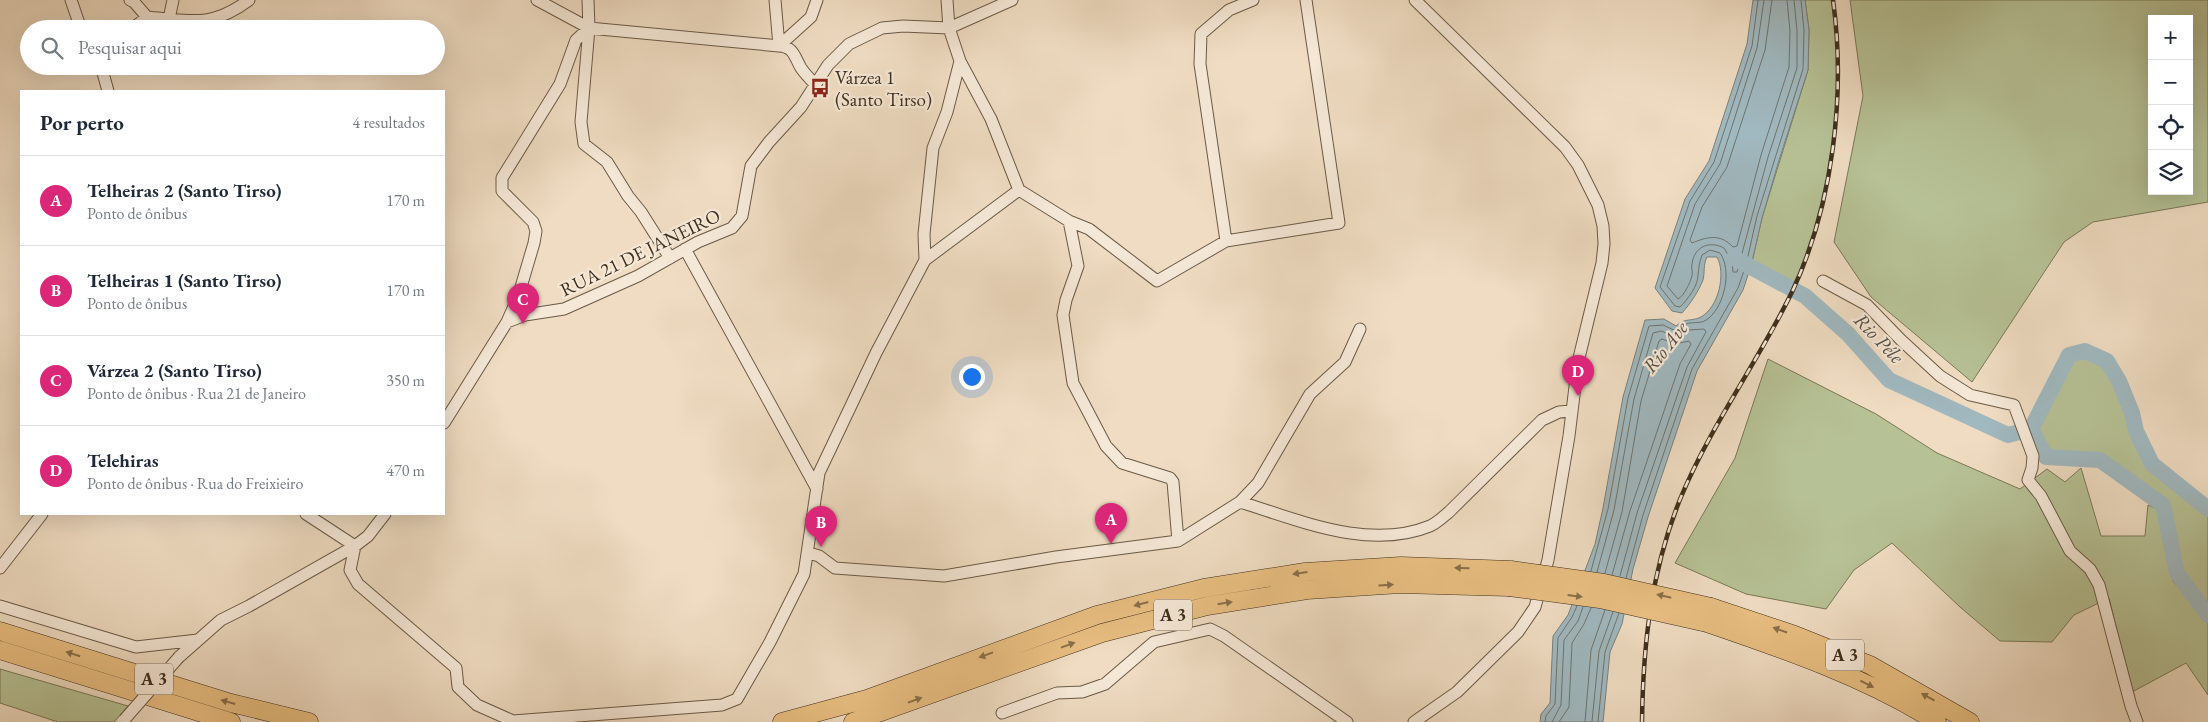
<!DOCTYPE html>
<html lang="pt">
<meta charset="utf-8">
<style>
body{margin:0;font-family:"EB Garamond",serif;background:#f6f6f7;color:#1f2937}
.controls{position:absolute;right:15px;top:15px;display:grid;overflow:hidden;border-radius:0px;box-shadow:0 5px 20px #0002}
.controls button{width:45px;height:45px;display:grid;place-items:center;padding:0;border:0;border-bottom:1px solid #e0e1e3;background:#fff;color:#1f2937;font:25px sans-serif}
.you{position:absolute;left:971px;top:376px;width:18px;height:18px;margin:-12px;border:4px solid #fff;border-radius:50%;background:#1a73e8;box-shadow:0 0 0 8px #1a73e833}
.badge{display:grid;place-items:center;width:32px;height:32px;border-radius:50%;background:#db2777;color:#fff;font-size:16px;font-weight:700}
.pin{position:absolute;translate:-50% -41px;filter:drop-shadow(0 1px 2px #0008)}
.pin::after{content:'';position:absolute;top:26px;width:18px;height:15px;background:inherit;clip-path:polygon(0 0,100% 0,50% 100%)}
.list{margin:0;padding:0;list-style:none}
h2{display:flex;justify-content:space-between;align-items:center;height:65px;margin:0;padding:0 20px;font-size:21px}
h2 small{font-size:16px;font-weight:400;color:#747a83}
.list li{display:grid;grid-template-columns:32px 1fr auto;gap:15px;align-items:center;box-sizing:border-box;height:90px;padding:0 20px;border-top:1px solid #e0e1e3}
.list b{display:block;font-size:19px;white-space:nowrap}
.list p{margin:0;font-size:16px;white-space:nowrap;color:#747a83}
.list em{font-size:16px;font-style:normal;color:#747a83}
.icon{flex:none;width:28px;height:28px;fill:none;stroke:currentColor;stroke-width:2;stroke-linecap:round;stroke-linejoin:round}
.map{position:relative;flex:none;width:2208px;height:722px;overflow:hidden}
.search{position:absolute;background:#fff;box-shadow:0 5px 20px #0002;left:20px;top:20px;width:425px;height:55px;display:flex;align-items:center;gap:12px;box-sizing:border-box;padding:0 18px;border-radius:28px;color:#747a83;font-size:19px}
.panel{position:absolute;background:#fff;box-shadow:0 5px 20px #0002;left:20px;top:90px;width:425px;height:425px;border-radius:0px}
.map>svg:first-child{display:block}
.green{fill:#b6c195;stroke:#7a7858;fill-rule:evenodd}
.water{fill:#a0b8bf;stroke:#79817e}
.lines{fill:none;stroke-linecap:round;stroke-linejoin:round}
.shore{stroke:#6f746e;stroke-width:1}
.river{stroke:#a0b8bf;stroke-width:16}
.minor-casing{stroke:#6a5a46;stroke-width:13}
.highway-casing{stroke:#3e2f1c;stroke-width:19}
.minor{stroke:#f5e8d7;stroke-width:11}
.highway{stroke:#e8be81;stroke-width:18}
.rail-casing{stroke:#3e2f1c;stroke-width:4.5}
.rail{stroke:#f5e8d7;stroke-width:2.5;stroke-dasharray:8;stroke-linecap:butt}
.minor-bridge-casing{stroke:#6a5a46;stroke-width:13;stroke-linecap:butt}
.highway-bridge-casing{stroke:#3e2f1c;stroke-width:19;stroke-linecap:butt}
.minor-bridge{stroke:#f5e8d7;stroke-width:11}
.highway-bridge{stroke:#e8be81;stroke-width:18}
.oneway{fill:#8a6f49}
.labels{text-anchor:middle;stroke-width:4.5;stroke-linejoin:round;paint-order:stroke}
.shield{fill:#f5e8d7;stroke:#756654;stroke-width:1}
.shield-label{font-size:18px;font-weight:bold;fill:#3e2f1c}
.poi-label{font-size:19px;fill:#3e2f1c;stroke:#f5e8d7;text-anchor:start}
.street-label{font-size:19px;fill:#3e2f1c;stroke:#f5e8d7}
.water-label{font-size:20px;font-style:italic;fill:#565145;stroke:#f5e8d7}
</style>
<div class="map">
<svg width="2208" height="722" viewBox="0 0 2208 722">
<rect width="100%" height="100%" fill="#efdcc2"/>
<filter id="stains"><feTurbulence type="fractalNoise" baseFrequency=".004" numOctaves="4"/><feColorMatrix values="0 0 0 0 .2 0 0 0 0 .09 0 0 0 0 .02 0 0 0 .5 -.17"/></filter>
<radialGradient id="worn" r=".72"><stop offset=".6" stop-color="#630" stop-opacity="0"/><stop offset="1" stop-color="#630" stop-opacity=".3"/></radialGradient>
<!-- green -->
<path class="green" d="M 1805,0 L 1833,0 C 1846,98 1832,203 1791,293 L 1751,266 L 1762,218 L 1808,70 L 1809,30 Z
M 1850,0 L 2208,0 L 2208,202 L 2093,222 L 2064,242 L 1972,382 L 1871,297 L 1834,242 L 1863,96 ZM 2152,19 L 2189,19 L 2189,191 L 2152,191 Z
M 2085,351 L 2107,361 L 2119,382 L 2132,413 L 2136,431 L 2152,464 L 2208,509 L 2208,615 L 2177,573 L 2163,504 L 2100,460 L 2046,457 L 2031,429 L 2069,355 Z
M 1768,359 L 1876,414 L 1937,453 L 2020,489 L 2047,469 L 2065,482 L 2081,468 L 2101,536 L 2145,536 L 2148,505 L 2161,511 L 2173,581 L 2208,622 L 2208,695 L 2186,663 L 2132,692 L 2109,598 L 2074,615 L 2052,642 L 2000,641 L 1960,607 L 1892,543 L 1854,570 L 1826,609 L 1746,594 L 1675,563 L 1735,458 Z
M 0,669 L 128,706 L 114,722 L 58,722 L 0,703 Z"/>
<!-- water -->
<path class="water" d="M 1753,0 L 1805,0 L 1809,30 L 1808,70 L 1779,160 L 1762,218 L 1751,266 L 1743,290 L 1697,371 L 1648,517 L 1633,569 L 1622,624 L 1610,652 L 1603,722 L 1540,722 L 1541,714 L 1550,703 L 1553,636 L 1568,615 L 1595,544 L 1603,508 L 1623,397 L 1645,320 L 1664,319 L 1676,326 C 1686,317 1691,322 1701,317 C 1719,307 1726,273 1717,257 L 1707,257 C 1703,265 1705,272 1703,280 C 1698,292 1691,303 1682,313 L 1672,311 L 1655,288 L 1685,199 L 1709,161 L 1747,44 Z"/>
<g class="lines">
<!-- shore -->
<path class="shore" d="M 1764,0 L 1757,48 L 1720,164 L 1695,204 L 1667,286 L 1678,299 C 1684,296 1690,283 1692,276 C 1693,272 1691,268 1692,264 C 1694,247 1709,240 1724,248 L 1732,261 L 1733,272 L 1737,272 L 1768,157 L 1797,68 L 1797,31 L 1794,0
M 1772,0 L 1765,50 L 1727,167 L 1702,207 L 1690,240 L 1692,243 C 1707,237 1720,233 1733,247 L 1737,246 L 1761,155 L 1789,67 L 1790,31 L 1787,0
M 1591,571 L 1608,509 L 1628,398 L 1649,326 L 1663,325 L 1676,331 C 1680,329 1683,325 1686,324 C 1695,321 1701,325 1709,318 C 1725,304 1732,270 1720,253 L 1710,250 L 1702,255 C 1699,263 1699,267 1698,275 C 1698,286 1688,299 1680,307 L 1675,306 L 1660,287 L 1690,201 L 1714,162 L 1752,46 L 1758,0
M 1597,572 L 1614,510 L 1634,399 L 1653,333 L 1661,331 L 1677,337 L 1689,330 L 1704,329 L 1706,332 L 1687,367 L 1637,513 L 1620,576
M 1605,573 L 1622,512 L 1641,401 L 1659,341 L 1662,339 L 1675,344 L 1689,341 L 1691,344 L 1680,364 L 1630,511 L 1612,575
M 1626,578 L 1643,515 L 1692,369 L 1738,288 L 1746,265 L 1757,216 L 1803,69 L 1804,30 L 1801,0
M 1545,722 L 1546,716 L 1555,704 L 1558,638 L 1572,617 L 1577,606
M 1552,722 L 1561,705 L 1564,640 L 1578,621 L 1583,607
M 1559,722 L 1569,707 L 1572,643 L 1584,624 L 1591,608
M 1585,722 L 1591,650 L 1605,610
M 1592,722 L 1599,651 L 1613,612
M 1598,722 L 1605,652 L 1619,613"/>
<!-- river -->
<path class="river" d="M 1734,258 L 1805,296 L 1848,334 L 1889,380 L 2008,435 L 2031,429 L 2046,457 L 2100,460 L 2163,505 L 2177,573 L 2208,615
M 2031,429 L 2069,355 L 2085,351 L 2107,361 L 2119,381 L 2132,413 L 2136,431 L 2152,464 L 2208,509"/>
<defs>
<path id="minor" d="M 71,0 L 81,29
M 130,0 L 134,2 L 147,17 C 190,21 212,28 249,0
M 537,0 L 589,28 L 779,46 L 811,17 L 817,0
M 588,0 L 589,28 L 581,122 L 584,144 L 607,162 L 628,196 L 641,212 L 670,258
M 775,0 L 779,46 C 794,47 794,56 801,68 C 805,74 810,79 815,84
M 169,19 L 173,0
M 132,29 L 147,17
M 101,66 L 108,91
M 1019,190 L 1069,221 L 1089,229 L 1157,281 L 1226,241 L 1339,223 L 1306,0
M 1069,221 L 1078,266 L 1066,300 L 1063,315 L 1073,383 L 1106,446 L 1122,463 L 1170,478 L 1173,482 L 1178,541
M 1226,241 L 1200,64 L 1201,34 L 1229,10 L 1253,0
M 685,249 L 817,489
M 925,260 L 1019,190 L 991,119 L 960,61
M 1823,281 L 1867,305 L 1901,340 L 1940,376 L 1970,395 L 2014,405 L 2033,456 L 2032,468 L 2028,480 L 2041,496 L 2070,551 L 2090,569 L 2099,585 L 2131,706 L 2137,722
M 507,322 L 525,315 L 564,309 L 638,276 L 698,242 L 732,228 L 742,216 L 751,166 L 769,142 L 801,107 L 828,65 L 849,44 L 882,28 L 903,26 L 949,28 L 1012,0
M 444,423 L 507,322 L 518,297 L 534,243 L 536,231 L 533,222 L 502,191 L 502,178 L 560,84 L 576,40 L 589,28
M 1240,502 L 1258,483 L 1310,394 L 1345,362 L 1360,329
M 306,514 L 355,546
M 355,546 L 350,570 L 358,584 L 456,668 L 458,687 L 477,705 L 513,721 L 722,705 L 737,699 L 770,642 L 804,574 L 819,473 L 876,353 L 925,260 L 924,234 L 933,148 L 947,112 L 960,61 L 949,28 L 947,0
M 809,553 L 819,556 L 835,568 L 944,576 L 1056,557 L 1178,541 L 1240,502 C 1299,520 1369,551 1430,526 C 1437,523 1443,517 1449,512 L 1542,420 L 1559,412 L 1571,411
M 0,568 L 42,514
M 0,606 L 136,647 L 198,640
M 179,657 L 221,620 L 249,606 L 355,546 L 368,536 L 385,514
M 1002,713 L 1057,693 L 1082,692 L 1105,684 L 1154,642 L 1210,629 L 1224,636 L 1347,722
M 1414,722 L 1457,692 L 1518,632 L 1535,607 L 1548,560 L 1569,436 L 1578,362 L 1602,263 L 1604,244 L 1603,226 L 1598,205 L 1578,165 L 1565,147 L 1415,0"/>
<path id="highway" d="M 1711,607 L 1795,635 L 1870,665 L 1970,722
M 1707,623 C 1786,650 1865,677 1937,722
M 0,631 L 231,703 L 309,722
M 0,650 L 231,722
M 782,722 L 867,699 L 1097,615 L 1204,588 L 1305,572 L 1401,566 L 1511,570
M 853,722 L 1102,633 L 1207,606 L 1307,590 L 1400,584 L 1509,587"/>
</defs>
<!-- minor casing -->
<use href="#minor" class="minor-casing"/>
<!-- highway casing -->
<use href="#highway" class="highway-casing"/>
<!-- minor -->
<use href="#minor" class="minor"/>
<!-- highway -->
<use href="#highway" class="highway"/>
<defs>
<path id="rail" d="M 1642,722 C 1643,645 1651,570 1681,497 C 1711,425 1758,362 1792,292 C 1833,205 1846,94 1833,0"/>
</defs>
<!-- rail casing -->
<use href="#rail" class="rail-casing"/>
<!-- rail -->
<use href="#rail" class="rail"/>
<defs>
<path id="minor-bridge" d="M 124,720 L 179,657"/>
<path id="highway-bridge" d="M 1511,570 L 1604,583 L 1711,607
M 1509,587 L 1600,599 L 1707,623"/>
</defs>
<!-- minor-bridge casing -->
<use href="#minor-bridge" class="minor-bridge-casing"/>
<!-- highway-bridge casing -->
<use href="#highway-bridge" class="highway-bridge-casing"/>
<!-- minor-bridge -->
<use href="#minor-bridge" class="minor-bridge"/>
<!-- highway-bridge -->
<use href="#highway-bridge" class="highway-bridge"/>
</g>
<!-- one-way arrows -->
<defs><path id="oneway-solid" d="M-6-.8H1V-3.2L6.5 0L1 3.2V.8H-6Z" transform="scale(1.25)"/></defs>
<g class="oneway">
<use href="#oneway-solid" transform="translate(1462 568) rotate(-178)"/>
<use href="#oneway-solid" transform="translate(1300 573) rotate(172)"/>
<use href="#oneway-solid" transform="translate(1386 585) rotate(-3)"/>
<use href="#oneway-solid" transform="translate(1575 596) rotate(7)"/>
<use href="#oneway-solid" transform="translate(1664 596) rotate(-167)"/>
<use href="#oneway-solid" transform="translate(1225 603) rotate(-9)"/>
<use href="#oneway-solid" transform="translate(1141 604) rotate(165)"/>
<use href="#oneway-solid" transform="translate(1780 630) rotate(-161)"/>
<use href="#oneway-solid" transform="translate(1068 645) rotate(-20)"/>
<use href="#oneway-solid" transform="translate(73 654) rotate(-163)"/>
<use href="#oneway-solid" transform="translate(986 655) rotate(160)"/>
<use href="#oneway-solid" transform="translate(1867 684) rotate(27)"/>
<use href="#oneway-solid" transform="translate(1928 697) rotate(-151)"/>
<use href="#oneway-solid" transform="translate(915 700) rotate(-20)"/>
<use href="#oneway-solid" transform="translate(228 702) rotate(-164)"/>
</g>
<!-- icons -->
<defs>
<symbol id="bus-bare" viewBox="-9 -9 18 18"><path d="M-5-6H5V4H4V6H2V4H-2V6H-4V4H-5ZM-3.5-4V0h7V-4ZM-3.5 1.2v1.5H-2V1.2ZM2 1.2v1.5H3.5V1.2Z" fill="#8f2418" stroke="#f5e8d7" stroke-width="2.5" paint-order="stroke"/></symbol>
</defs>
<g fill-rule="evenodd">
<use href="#bus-bare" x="806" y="74" width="28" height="28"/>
</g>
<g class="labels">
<!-- shield labels -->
<g class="shield">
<rect x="1154" y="599.5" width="38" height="31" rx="4"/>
<rect x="1826" y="639.5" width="38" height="31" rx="4"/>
<rect x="135" y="663.5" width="38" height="31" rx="4"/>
</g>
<g class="shield-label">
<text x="1173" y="621">A 3</text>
<text x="1845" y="661">A 3</text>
<text x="154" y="685">A 3</text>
</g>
<!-- poi labels -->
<g class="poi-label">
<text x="835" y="84">Várzea 1<tspan x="835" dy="22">(Santo Tirso)</tspan></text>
</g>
<!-- street labels -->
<g class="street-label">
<text transform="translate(640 252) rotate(-26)" y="7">RUA 21 DE JANEIRO</text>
</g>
<!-- water labels -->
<g class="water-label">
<text transform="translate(1879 338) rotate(46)" y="7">Rio Péle</text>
<text transform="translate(1665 347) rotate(-52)" y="7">Rio Ave</text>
</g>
</g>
<rect width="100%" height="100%" filter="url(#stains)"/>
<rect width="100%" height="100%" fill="url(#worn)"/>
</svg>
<div class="controls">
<button>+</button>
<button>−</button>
<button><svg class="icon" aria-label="locate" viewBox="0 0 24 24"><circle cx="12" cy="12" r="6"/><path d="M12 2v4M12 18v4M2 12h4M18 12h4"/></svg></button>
<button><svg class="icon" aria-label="layers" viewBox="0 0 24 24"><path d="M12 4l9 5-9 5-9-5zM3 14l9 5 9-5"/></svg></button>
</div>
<div class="you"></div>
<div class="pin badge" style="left:1111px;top:544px">A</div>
<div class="pin badge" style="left:821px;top:547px">B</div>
<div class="pin badge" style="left:523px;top:324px">C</div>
<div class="pin badge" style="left:1578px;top:396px">D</div>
<div class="search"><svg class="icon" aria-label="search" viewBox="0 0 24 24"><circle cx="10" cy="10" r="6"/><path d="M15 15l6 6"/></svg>Pesquisar aqui</div>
<section class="panel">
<h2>Por perto<small>4 resultados</small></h2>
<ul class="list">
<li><span class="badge">A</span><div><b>Telheiras 2 (Santo Tirso)</b><p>Ponto de ônibus</p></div><em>170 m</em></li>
<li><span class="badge">B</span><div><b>Telheiras 1 (Santo Tirso)</b><p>Ponto de ônibus</p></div><em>170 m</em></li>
<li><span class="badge">C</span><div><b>Várzea 2 (Santo Tirso)</b><p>Ponto de ônibus · Rua 21 de Janeiro</p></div><em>350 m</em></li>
<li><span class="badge">D</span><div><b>Telehiras</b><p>Ponto de ônibus · Rua do Freixieiro</p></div><em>470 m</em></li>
</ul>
</section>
</div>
